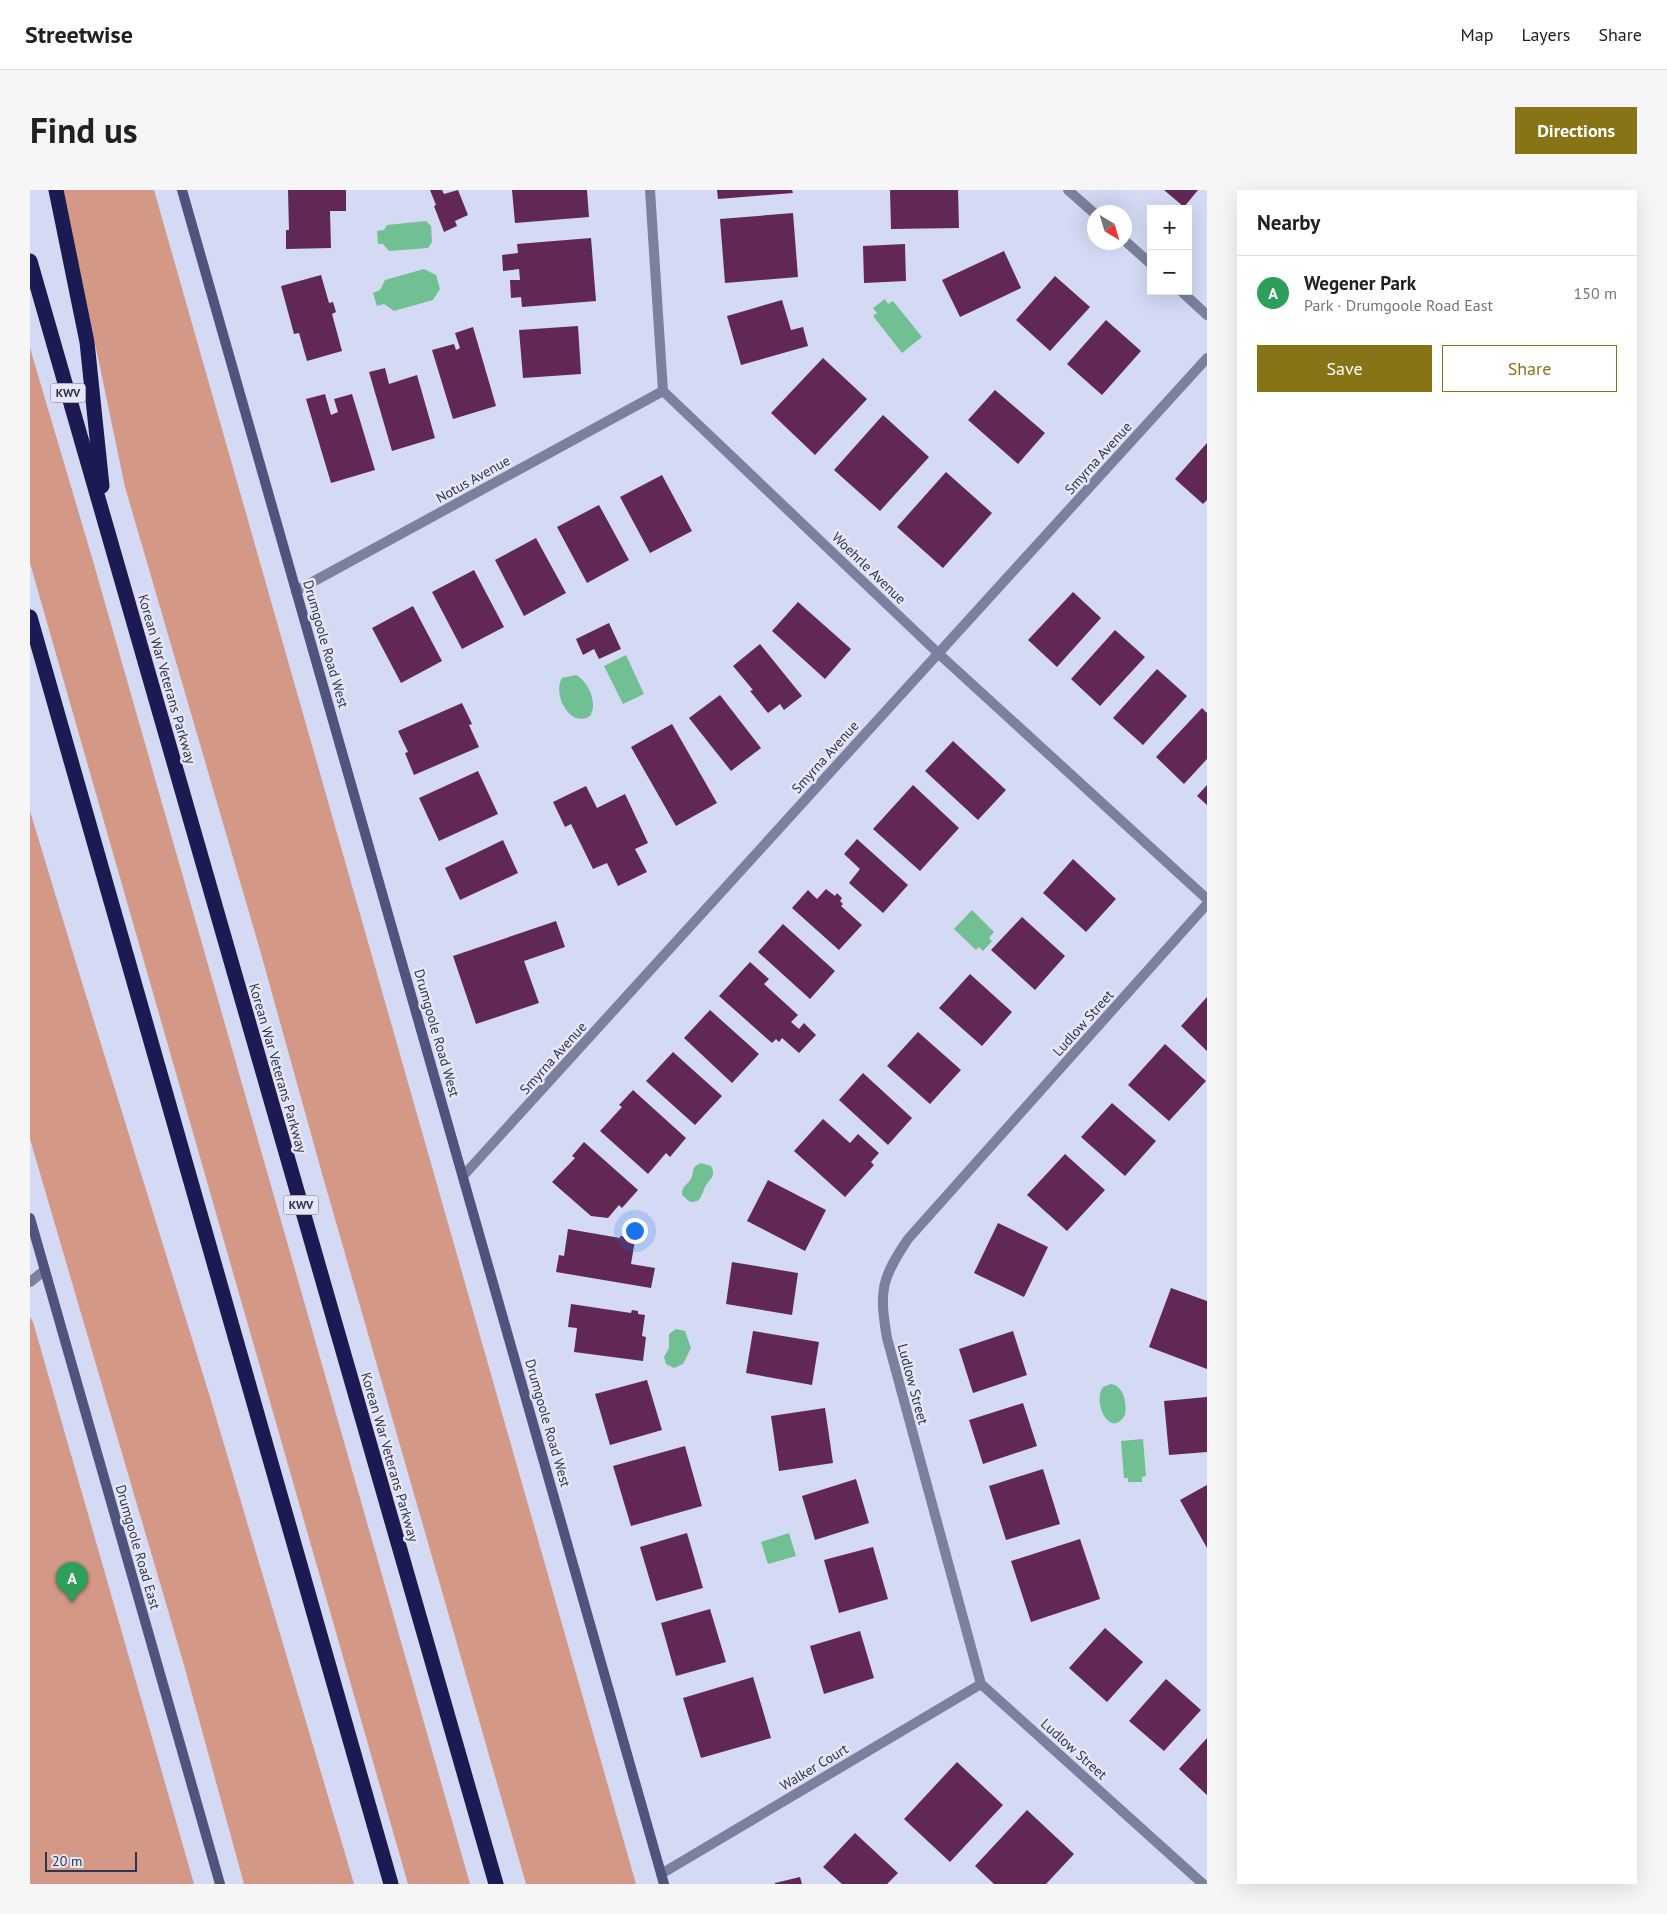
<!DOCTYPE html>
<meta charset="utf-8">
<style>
body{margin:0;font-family:"PT Sans",sans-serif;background:#f6f6f6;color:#202124}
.controls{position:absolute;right:15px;top:15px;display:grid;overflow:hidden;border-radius:0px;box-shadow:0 5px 20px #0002}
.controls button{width:45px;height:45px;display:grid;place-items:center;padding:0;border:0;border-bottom:1px solid #e0e0e0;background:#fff;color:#202124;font:25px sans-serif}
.compass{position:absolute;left:1057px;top:15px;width:45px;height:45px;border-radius:50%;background:#fff;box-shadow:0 5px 20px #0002;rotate:142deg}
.scale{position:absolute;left:15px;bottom:12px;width:92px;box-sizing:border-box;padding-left:5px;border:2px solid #2f334e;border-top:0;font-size:14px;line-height:18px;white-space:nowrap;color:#2f334e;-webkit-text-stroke:4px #e4e7f5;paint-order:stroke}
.you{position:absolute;left:604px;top:1040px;width:18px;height:18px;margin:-12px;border:4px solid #fff;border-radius:50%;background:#1a73e8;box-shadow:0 0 0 8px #1a73e833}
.badge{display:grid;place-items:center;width:32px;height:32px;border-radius:50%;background:#867417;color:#fff;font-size:16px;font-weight:700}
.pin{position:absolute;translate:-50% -41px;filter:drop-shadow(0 1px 2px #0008)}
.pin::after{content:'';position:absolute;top:26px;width:18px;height:15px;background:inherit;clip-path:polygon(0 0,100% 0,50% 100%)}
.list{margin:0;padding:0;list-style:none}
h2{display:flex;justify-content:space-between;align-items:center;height:65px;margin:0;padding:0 20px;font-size:21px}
h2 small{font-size:16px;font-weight:400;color:#757577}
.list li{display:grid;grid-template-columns:32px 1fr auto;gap:15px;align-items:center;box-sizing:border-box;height:75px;padding:0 20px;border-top:1px solid #e0e0e0}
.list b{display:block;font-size:19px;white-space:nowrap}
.list p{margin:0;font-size:16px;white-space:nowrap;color:#757577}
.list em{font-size:16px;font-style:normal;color:#757577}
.actions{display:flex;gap:10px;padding:15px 20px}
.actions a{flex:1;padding:11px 0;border:1px solid #867417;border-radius:0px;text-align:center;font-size:18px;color:#867417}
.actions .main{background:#867417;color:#fff}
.map{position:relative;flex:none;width:1177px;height:1694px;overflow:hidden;border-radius:0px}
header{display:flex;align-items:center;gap:30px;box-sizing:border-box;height:70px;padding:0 25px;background:#fff;border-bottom:1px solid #e0e0e0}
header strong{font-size:24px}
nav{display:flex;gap:28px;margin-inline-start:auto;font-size:18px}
.intro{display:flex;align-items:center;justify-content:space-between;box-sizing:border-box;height:120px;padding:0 30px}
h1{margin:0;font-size:35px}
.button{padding:12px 22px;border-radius:0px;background:#867417;color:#fff;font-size:18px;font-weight:700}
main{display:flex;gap:30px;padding:0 30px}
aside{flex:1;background:#fff;border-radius:0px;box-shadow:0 5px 20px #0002}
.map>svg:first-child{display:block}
.green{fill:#d39886}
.water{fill:#71c093}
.building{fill:#622854}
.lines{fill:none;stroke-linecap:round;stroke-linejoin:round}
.street{stroke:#7b809e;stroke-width:10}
.secondary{stroke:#4f547f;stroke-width:10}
.highway{stroke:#1b1a53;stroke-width:15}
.labels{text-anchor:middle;stroke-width:5;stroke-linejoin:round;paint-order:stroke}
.shield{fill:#e4e7f5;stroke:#656980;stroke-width:1}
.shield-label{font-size:12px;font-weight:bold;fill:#2f334e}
.street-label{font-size:14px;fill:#2f334e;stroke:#e4e7f5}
</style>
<header>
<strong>Streetwise</strong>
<nav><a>Map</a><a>Layers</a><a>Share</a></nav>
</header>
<div class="intro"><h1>Find us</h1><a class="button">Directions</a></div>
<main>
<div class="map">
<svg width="1177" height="1694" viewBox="0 0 1177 1694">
<rect width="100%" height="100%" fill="#d4d9f4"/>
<!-- green -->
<path class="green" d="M 33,0 L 124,0 L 606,1694 L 496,1694 L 293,987 L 230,760 L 95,297 Z
M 0,158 L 63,371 L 440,1694 L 378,1694 L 0,373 Z
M 0,621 L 50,786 L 180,1207 L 324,1694 L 214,1694 L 154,1475 L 0,949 Z
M 0,1127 L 3,1132 L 164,1694 L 0,1694 Z"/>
<!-- water -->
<path class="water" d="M 396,31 L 401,36 L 402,52 L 398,58 L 359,61 L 353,54 L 348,54 L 347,41 L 354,40 L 357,35 Z
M 394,79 L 406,85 L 410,99 L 403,110 L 364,121 L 354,114 L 347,116 L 343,103 L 350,100 L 355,90 Z
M 855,109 L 858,114 L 863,111 L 892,147 L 872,163 L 843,126 L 847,123 L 843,118 Z
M 596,465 L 614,504 L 593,514 L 574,476 Z
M 546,485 C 559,492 568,514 560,526 C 540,539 522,504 532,488 Z
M 942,720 L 964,742 L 959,748 L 962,751 L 953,761 L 949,757 L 946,760 L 924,739 Z
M 671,973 L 681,976 C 687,987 679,989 675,997 C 671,1006 671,1013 660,1012 L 652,1005 C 652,993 660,995 662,986 C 664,979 662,977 671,973 Z
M 646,1139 L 655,1141 L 661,1158 L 653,1174 L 644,1178 L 636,1174 L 634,1167 L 639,1158 L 639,1144 Z
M 1081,1194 C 1094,1196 1097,1213 1095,1225 C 1080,1250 1062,1212 1073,1197 Z
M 1113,1249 L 1116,1286 L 1112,1287 L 1112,1292 L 1098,1292 L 1098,1288 L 1094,1288 L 1091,1251 Z
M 759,1343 L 766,1366 L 738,1374 L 731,1352 Z"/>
<!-- building -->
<path class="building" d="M 258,0 L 316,0 L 316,21 L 300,21 L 301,58 L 256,59 L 256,40 L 259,40 Z
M 400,0 L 412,0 L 414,4 L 428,0 L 438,25 L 425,31 L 427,36 L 414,42 L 404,16 L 406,15 Z
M 482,0 L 557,0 L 559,27 L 485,33 Z
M 687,0 L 762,0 L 763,3 L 688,9 Z
M 860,0 L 928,0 L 929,38 L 861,39 Z
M 1134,0 L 1168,0 L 1154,17 Z
M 763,23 L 768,87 L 695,93 L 690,29 Z
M 561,48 L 566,111 L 492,117 L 491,107 L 481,108 L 480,90 L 490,90 L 489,79 L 473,81 L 472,65 L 488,63 L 487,54 Z
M 875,54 L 876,91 L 834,93 L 833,56 Z
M 974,61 L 991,98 L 930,127 L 912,90 Z
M 291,85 L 299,113 L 303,112 L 306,122 L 302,124 L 312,161 L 277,171 L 269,143 L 264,144 L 251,96 Z
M 1025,86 L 1060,117 L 1020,161 L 986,130 Z
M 752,110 L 761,140 L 773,137 L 778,156 L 711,175 L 697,126 Z
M 1076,130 L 1111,161 L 1072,205 L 1037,174 Z
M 548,136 L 551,184 L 493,188 L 489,140 Z
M 443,137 L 466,216 L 423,229 L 402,160 L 424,154 L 426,160 L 430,158 L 425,143 Z
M 793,168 L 837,209 L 785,265 L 741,223 Z
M 355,178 L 359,194 L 387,185 L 405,248 L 362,261 L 339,182 Z
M 965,200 L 1015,243 L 988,274 L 938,230 Z
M 295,204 L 301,225 L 308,222 L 304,209 L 322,204 L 345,280 L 301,293 L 276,209 Z
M 853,225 L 899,267 L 850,321 L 804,280 Z
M 1177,253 L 1177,310 L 1173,314 L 1145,289 Z
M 916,282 L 962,323 L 913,378 L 867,337 Z
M 632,285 L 662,341 L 620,363 L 590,307 Z
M 569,315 L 599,370 L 557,393 L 527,337 Z
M 506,348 L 536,403 L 494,426 L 465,370 Z
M 444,380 L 474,437 L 432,459 L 402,402 Z
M 1043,402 L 1071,428 L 1027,477 L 998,450 Z
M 768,412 L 821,459 L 795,489 L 742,441 Z
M 383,416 L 412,471 L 371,493 L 342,438 Z
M 579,433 L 591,459 L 569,469 L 564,459 L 553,465 L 546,449 Z
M 1085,440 L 1115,467 L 1070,516 L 1041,489 Z
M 730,454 L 772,506 L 754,520 L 750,514 L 738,523 L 720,501 L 723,500 L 703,476 Z
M 1127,479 L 1157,506 L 1113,555 L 1083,528 Z
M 690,505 L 731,558 L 701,581 L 659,528 Z
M 432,513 L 442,534 L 439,535 L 449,557 L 384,585 L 375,563 L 378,562 L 368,541 Z
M 1172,518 L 1177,523 L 1177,569 L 1154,594 L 1126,567 Z
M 642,534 L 687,613 L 646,636 L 601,557 Z
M 923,551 L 976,600 L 948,630 L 895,581 Z
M 448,581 L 468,624 L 409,651 L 389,608 Z
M 883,595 L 929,638 L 890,681 L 843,639 Z
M 1177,595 L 1177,615 L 1167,606 Z
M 556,596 L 567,618 L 595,604 L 618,653 L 605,659 L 617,682 L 588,696 L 577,673 L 563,679 L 541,634 L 535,637 L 523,612 Z
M 827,649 L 878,695 L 853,723 L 819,693 L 830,679 L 814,664 Z
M 473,650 L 488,683 L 430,710 L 415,678 Z
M 1043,669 L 1086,709 L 1056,742 L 1013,703 Z
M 796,699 L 805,706 L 807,703 L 812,708 L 810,711 L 813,714 L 811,716 L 832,735 L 809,760 L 762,718 L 778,700 L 787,709 Z
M 992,727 L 1035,766 L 1005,800 L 961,760 Z
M 526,731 L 535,757 L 494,771 L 509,813 L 446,834 L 423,766 Z
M 753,734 L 805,781 L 780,809 L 728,762 Z
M 720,772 L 739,789 L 734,794 L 768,825 L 761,832 L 769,839 L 774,833 L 786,845 L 769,863 L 752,848 L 749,852 L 746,849 L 742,853 L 689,806 Z
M 940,784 L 982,822 L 952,856 L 909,818 Z
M 1177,807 L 1177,861 L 1151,836 Z
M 680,820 L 729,864 L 702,893 L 654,848 Z
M 888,842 L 931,880 L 900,914 L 857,876 Z
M 1135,854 L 1176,891 L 1139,931 L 1098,895 Z
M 643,862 L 692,906 L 665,935 L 616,891 Z
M 833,883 L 882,928 L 858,955 L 809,910 Z
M 603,900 L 656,948 L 640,967 L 636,963 L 618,984 L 570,941 L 592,917 L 589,915 Z
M 1082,913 L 1126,951 L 1095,986 L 1051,947 Z
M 793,929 L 820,953 L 828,944 L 849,963 L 841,972 L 844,975 L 815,1007 L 764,961 Z
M 554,952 L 608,1000 L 592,1018 L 589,1015 L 578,1028 L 561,1026 L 522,992 L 545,968 L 542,966 Z
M 1035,964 L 1075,1000 L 1037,1041 L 997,1005 Z
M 738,990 L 796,1020 L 775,1061 L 717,1031 Z
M 968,1033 L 1018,1057 L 994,1107 L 944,1083 Z
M 538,1039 L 590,1048 L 590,1046 L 597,1047 L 597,1049 L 605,1050 L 601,1074 L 625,1078 L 621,1098 L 526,1082 L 529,1065 L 534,1066 Z
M 702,1072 L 768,1083 L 762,1125 L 696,1114 Z
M 1141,1098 L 1177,1111 L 1177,1179 L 1119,1157 Z
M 541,1114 L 601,1123 L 602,1120 L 608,1121 L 608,1124 L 615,1125 L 612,1146 L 616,1147 L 613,1171 L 544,1162 L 547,1138 L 538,1137 Z
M 723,1141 L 789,1152 L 782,1195 L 716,1183 Z
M 983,1141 L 997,1185 L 943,1203 L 929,1159 Z
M 617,1190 L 632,1240 L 580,1255 L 565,1204 Z
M 1177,1207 L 1177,1262 L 1139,1265 L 1134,1211 Z
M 993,1213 L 1007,1256 L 953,1274 L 939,1230 Z
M 795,1218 L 803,1273 L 749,1281 L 741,1226 Z
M 655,1256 L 672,1316 L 601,1336 L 583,1276 Z
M 1013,1279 L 1030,1334 L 976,1350 L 959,1296 Z
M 826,1289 L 839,1333 L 785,1350 L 772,1306 Z
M 1177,1295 L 1177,1358 L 1150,1310 Z
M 657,1343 L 673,1398 L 626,1411 L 610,1357 Z
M 1050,1349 L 1070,1409 L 1001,1432 L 981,1371 Z
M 843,1357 L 858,1409 L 809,1423 L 794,1370 Z
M 680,1419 L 696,1472 L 646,1486 L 631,1433 Z
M 1075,1438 L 1113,1472 L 1077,1512 L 1039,1478 Z
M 830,1441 L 844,1488 L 794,1504 L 780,1456 Z
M 723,1487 L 741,1548 L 671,1568 L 653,1508 Z
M 1136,1489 L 1171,1520 L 1134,1561 L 1099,1531 Z
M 1177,1548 L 1177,1605 L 1149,1579 Z
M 927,1572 L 973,1615 L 920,1672 L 874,1629 Z
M 997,1620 L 1044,1664 L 1016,1694 L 964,1694 L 945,1676 Z
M 825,1643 L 868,1683 L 857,1694 L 812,1694 L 793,1677 Z
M 770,1687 L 772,1694 L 745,1694 L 745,1693 Z"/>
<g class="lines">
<!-- street -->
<path class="street" d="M 620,0 L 633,201 L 909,464 L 1177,709
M 1038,0 L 1064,23
M 1094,50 L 1121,74
M 1151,101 L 1177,125
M 266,401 L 633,201
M 433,986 L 1177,168
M 0,1092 L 15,1080
M 631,1684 L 951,1494
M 1173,1694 L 951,1494 L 857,1148 C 849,1101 851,1089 878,1049 L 1177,714"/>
<!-- secondary -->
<path class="secondary" d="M 152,0 L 634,1694
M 0,1028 L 190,1694"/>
<!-- highway -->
<path class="highway" d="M 26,0 L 57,152 L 72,296
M 0,71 L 466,1694
M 0,427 L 361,1694"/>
</g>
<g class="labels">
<!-- shield labels -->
<g class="shield">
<rect x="20.5" y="193.5" width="35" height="19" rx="4"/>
<rect x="253.5" y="1005.5" width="35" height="19" rx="4"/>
</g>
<g class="shield-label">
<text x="38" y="207">KWV</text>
<text x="271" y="1019">KWV</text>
</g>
<!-- street labels -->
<g class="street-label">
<text transform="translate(1068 268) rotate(-48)" y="5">Smyrna Avenue</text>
<text transform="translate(443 289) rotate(-29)" y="5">Notus Avenue</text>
<text transform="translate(839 378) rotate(44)" y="5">Woehrle Avenue</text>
<text transform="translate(296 454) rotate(74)" y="5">Drumgoole Road West</text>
<text transform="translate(137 489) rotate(74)" y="5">Korean War Veterans Parkway</text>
<text transform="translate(795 567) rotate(-48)" y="5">Smyrna Avenue</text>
<text transform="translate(1053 833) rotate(-48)" y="5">Ludlow Street</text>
<text transform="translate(407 843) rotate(74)" y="5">Drumgoole Road West</text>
<text transform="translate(523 868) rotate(-48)" y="5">Smyrna Avenue</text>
<text transform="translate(248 878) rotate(74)" y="5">Korean War Veterans Parkway</text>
<text transform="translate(883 1194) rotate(75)" y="5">Ludlow Street</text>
<text transform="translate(518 1233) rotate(74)" y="5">Drumgoole Road West</text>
<text transform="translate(360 1267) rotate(74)" y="5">Korean War Veterans Parkway</text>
<text transform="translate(108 1357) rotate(74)" y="5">Drumgoole Road East</text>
<text transform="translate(1044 1559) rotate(42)" y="5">Ludlow Street</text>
<text transform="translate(784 1577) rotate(-31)" y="5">Walker Court</text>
</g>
</g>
</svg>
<div class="controls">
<button>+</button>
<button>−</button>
</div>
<svg class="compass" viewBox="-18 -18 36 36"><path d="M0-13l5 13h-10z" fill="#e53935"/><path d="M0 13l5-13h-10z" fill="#757577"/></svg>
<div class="scale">20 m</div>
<div class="you"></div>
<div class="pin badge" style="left:42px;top:1413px;background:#2e9e5b">A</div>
</div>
<aside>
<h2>Nearby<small></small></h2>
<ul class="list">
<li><span class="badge" style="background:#2e9e5b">A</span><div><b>Wegener Park</b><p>Park · Drumgoole Road East</p></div><em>150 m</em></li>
</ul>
<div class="actions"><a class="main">Save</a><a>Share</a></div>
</aside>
</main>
